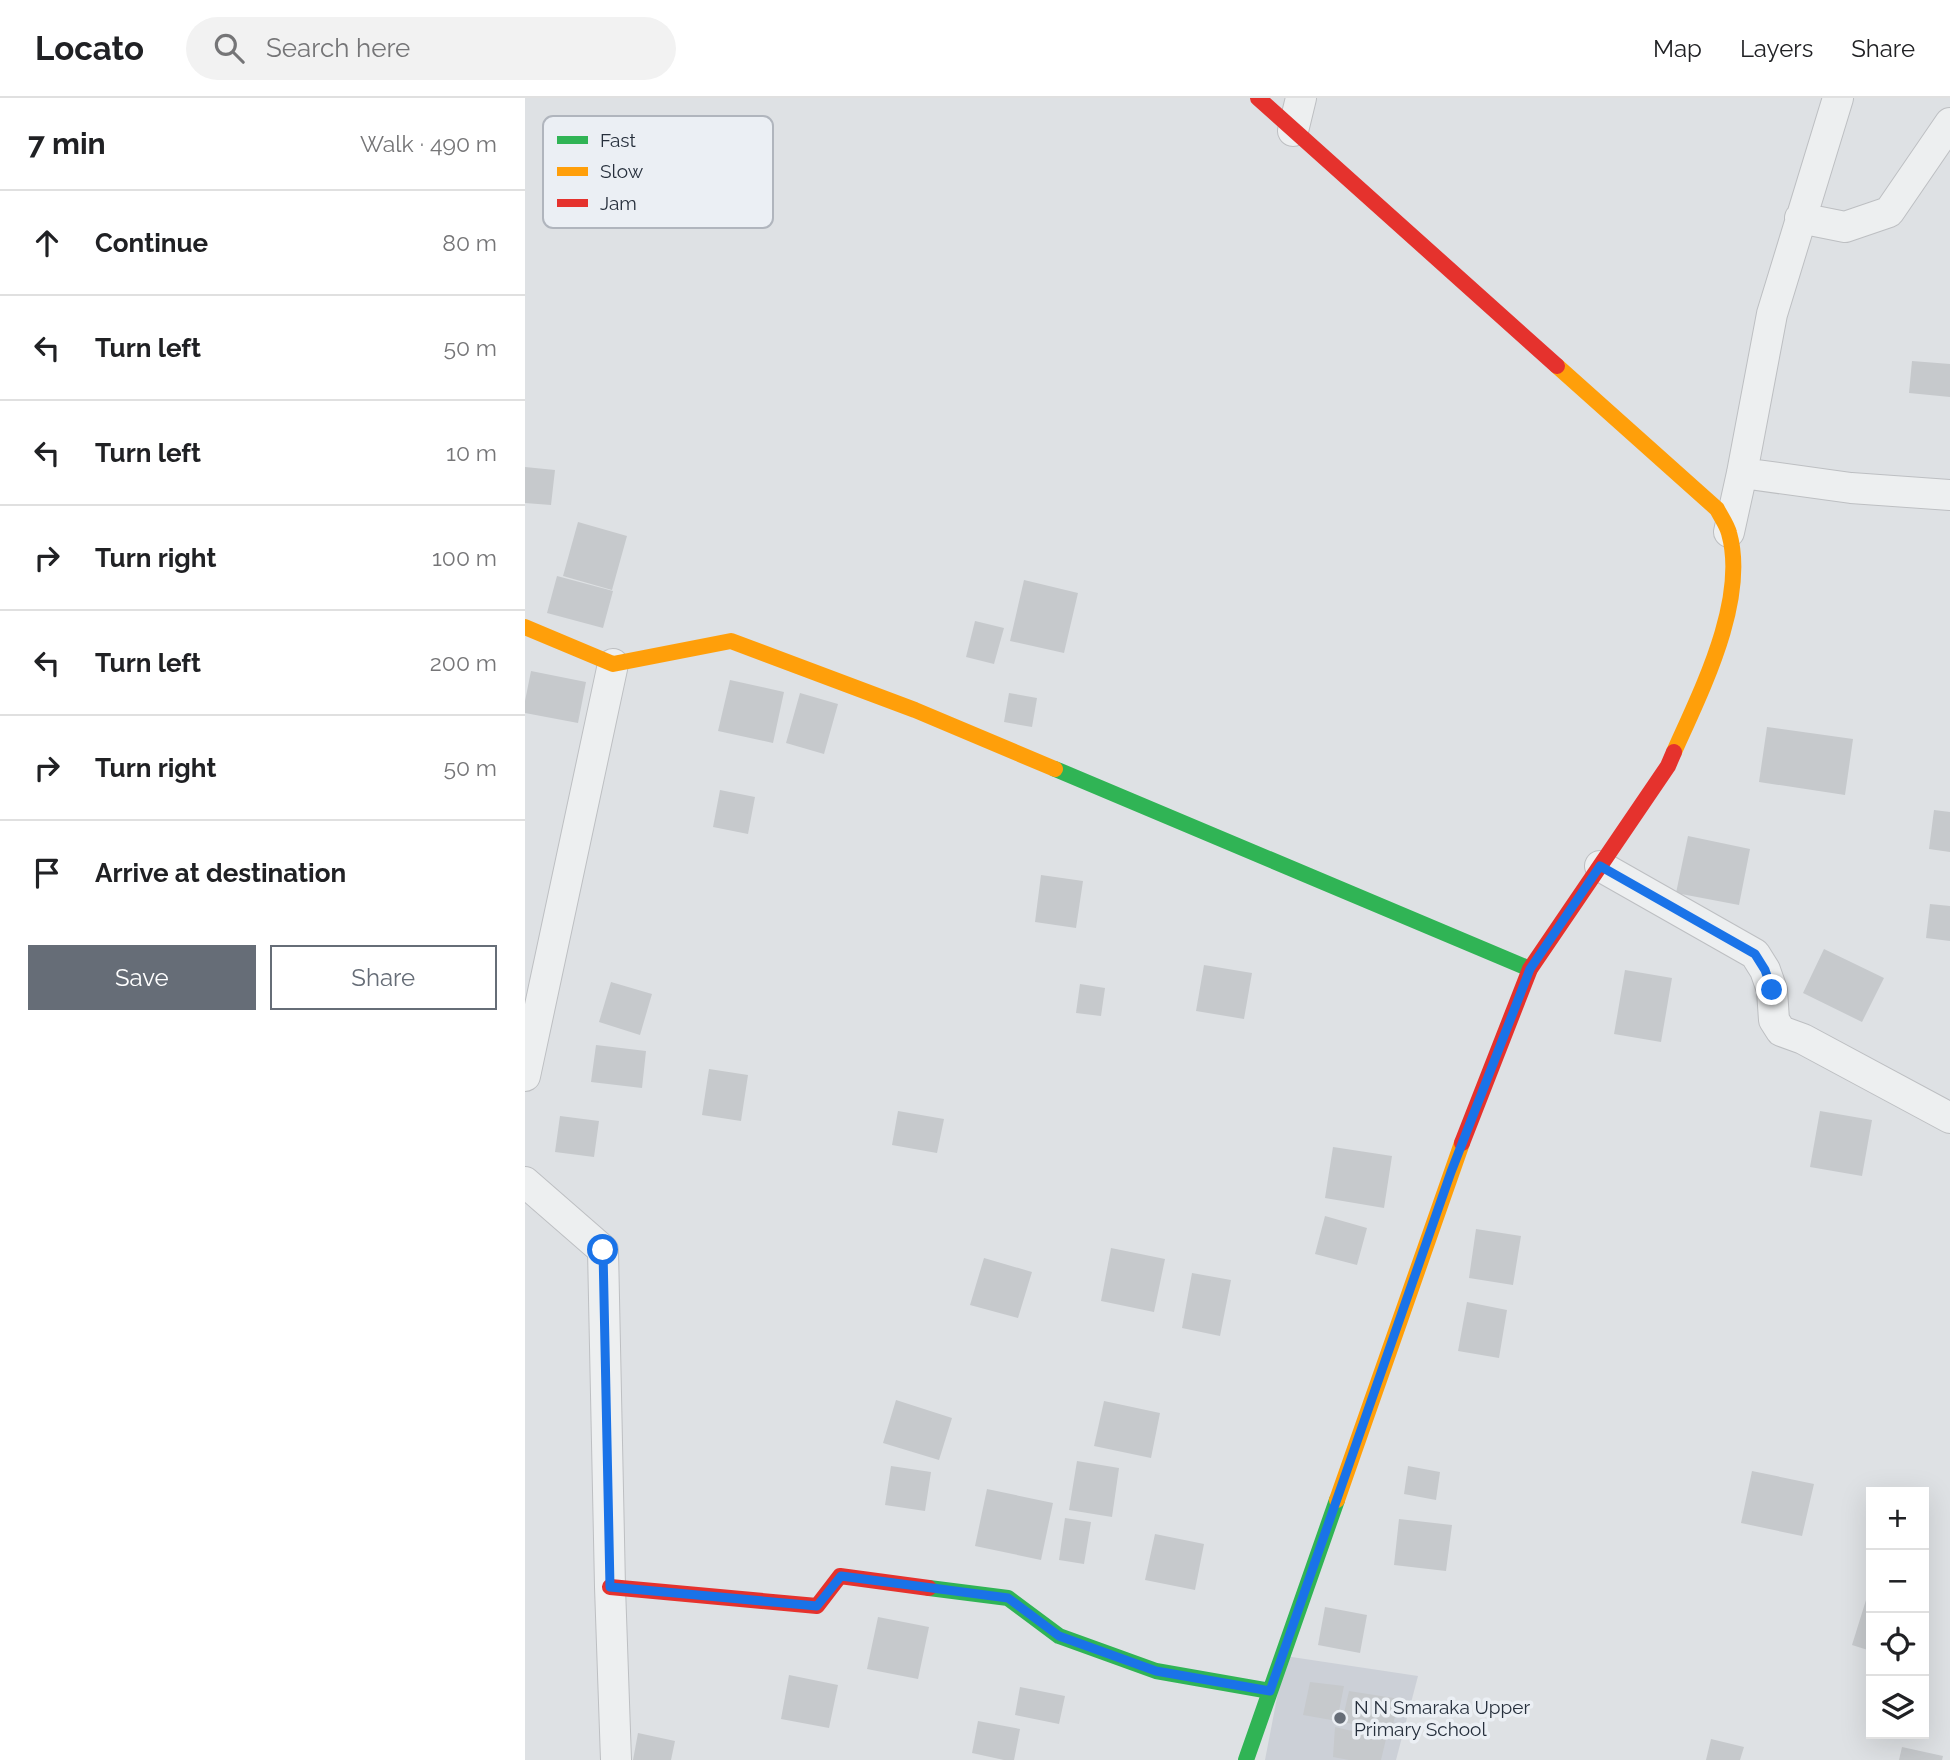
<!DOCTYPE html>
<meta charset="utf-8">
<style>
body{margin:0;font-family:Raleway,sans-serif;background:#f2f2f2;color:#202124}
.controls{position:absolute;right:21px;bottom:21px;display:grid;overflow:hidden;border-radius:0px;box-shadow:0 7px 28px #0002}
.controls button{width:63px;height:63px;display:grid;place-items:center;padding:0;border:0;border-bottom:2px solid #e0e0e0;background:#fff;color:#202124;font:35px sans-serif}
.stop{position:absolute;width:21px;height:21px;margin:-16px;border:5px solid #1a73e8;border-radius:50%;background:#fff}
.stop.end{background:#1a73e8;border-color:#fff;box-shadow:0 2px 7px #0008}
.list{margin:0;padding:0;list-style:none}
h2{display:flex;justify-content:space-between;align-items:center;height:91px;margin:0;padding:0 28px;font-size:30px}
h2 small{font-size:23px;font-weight:400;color:#757577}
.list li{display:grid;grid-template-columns:46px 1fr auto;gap:21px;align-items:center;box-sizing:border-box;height:105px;padding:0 28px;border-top:2px solid #e0e0e0}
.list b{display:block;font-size:26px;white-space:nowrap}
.list em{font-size:23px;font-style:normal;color:#757577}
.actions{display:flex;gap:14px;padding:21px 28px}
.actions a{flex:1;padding:16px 0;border:2px solid #666d77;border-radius:0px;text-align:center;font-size:24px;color:#666d77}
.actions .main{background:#666d77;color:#fff}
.icon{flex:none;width:38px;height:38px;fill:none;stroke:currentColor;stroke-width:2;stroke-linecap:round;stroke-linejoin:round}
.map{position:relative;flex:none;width:1425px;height:1662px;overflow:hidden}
header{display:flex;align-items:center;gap:42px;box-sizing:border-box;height:98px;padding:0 35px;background:#fff;border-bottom:2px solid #e0e0e0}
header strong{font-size:33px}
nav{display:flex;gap:38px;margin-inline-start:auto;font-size:24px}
.search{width:490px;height:63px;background:#f2f2f2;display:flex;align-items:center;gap:18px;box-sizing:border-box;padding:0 24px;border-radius:38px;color:#757577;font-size:26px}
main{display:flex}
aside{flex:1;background:#fff}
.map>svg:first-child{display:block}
.built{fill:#ccd0d7}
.building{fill:#c6c9cc}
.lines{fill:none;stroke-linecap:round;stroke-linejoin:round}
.street-casing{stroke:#bdbfc2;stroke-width:32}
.street{stroke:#edeff0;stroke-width:30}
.fast{stroke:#30b455;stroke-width:16}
.slow{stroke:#ff9f0a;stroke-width:16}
.jam{stroke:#e5322d;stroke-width:16}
.route{stroke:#1a73e8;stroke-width:9}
.poi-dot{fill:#666d77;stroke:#ebeff4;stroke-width:2.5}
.labels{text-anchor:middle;stroke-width:7;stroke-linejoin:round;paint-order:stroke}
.poi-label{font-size:19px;fill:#262f3c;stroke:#ebeff4;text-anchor:start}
.key{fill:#ebeff4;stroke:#b0b5bd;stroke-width:2}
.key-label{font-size:19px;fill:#262f3c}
</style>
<header>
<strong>Locato</strong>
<div class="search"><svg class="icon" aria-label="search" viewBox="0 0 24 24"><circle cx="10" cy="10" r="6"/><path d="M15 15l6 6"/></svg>Search here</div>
<nav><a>Map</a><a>Layers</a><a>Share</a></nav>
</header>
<main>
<aside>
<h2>7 min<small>Walk · 490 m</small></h2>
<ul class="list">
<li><svg class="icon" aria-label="ahead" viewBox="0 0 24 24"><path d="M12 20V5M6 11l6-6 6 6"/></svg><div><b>Continue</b></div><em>80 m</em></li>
<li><svg class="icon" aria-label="left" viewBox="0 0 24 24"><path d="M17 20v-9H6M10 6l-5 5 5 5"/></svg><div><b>Turn left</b></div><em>50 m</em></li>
<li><svg class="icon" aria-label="left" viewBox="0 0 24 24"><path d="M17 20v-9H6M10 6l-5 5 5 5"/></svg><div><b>Turn left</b></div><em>10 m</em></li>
<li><svg class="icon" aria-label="right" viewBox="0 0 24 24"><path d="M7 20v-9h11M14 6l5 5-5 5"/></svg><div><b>Turn right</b></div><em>100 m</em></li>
<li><svg class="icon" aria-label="left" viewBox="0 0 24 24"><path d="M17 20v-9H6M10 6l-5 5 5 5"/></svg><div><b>Turn left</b></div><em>200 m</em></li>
<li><svg class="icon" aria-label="right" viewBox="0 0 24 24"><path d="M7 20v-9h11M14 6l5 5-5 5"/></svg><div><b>Turn right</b></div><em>50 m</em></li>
<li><svg class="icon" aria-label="arrive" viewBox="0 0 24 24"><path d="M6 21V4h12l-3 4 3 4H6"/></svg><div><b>Arrive at destination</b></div></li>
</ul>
<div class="actions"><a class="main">Save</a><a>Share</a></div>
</aside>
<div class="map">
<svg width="1425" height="1662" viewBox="0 0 1425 1662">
<rect width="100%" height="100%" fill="#dee1e4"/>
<!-- built -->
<path class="built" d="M 760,1558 L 893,1578 L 871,1662 L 740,1662 Z"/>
<!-- building -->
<path class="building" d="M 1387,263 L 1425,266 L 1425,299 L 1384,295 Z
M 0,369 L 30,372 L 26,407 L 0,405 Z
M 53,424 L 102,438 L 87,492 L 38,478 Z
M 32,478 L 88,493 L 78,530 L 22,515 Z
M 499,482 L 553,495 L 539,555 L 485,543 Z
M 450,523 L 479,530 L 469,566 L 441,559 Z
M 6,573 L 61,584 L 53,625 L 0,615 L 0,603 Z
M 205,582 L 259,594 L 248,645 L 193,633 Z
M 275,595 L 313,606 L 299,656 L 261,645 Z
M 484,595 L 512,600 L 507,629 L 479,624 Z
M 1242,629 L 1328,641 L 1320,697 L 1234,684 Z
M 195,692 L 230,699 L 223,736 L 188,729 Z
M 1409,712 L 1425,714 L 1425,754 L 1404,751 Z
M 1163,738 L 1225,751 L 1214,807 L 1151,795 Z
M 516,777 L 558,783 L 551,830 L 510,824 Z
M 1405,806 L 1425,808 L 1425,843 L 1401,840 Z
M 1299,851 L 1359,880 L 1337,924 L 1278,895 Z
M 679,867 L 727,875 L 719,921 L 671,913 Z
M 1100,872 L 1147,880 L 1136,944 L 1089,936 Z
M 86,884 L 127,896 L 115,937 L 74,924 Z
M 555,886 L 580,890 L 576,918 L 551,915 Z
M 71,947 L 121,953 L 117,990 L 66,984 Z
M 184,971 L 223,977 L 216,1023 L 177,1017 Z
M 373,1013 L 419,1021 L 412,1055 L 367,1047 Z
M 1295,1013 L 1347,1022 L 1337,1078 L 1285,1069 Z
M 35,1018 L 74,1023 L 69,1059 L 30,1054 Z
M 808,1049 L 867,1058 L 859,1110 L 800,1100 Z
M 800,1118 L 842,1130 L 832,1167 L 790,1156 Z
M 951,1131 L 996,1138 L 988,1187 L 944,1180 Z
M 586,1150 L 640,1161 L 629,1214 L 576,1203 Z
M 459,1160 L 507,1174 L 493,1220 L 445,1207 Z
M 667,1175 L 706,1182 L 695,1238 L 657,1230 Z
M 942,1204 L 982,1212 L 974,1260 L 933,1253 Z
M 371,1302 L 427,1320 L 414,1362 L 358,1345 Z
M 579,1303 L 635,1315 L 626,1360 L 569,1348 Z
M 552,1363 L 594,1370 L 587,1419 L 544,1412 Z
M 366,1368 L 406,1374 L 400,1413 L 360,1407 Z
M 883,1368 L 915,1374 L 911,1402 L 879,1396 Z
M 1227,1373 L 1289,1386 L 1277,1438 L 1216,1425 Z
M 462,1391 L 528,1405 L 516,1462 L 450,1448 Z
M 540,1420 L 566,1424 L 559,1466 L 534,1462 Z
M 874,1421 L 927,1427 L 921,1473 L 869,1467 Z
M 630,1436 L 679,1446 L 670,1492 L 620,1482 Z
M 1346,1486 L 1346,1553 L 1327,1547 Z
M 800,1509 L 842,1517 L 835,1555 L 793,1547 Z
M 353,1519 L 404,1529 L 393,1581 L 342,1571 Z
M 264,1577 L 313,1587 L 304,1630 L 256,1621 Z
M 785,1584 L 819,1588 L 812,1623 L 778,1617 Z
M 495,1589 L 540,1598 L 534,1626 L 490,1617 Z
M 824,1593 L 875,1601 L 866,1633 L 817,1624 Z
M 453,1623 L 495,1631 L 489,1662 L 479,1662 L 447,1655 Z
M 810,1629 L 861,1641 L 856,1662 L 824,1662 L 808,1659 Z
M 113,1635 L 150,1643 L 146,1662 L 108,1662 Z
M 1186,1641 L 1219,1649 L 1215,1662 L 1181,1662 Z
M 1377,1649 L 1418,1658 L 1417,1662 L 1374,1662 Z"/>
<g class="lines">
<defs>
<path id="street" d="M 768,33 L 776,0
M 1275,120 L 1320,129 L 1364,114 L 1425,25
M 1217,375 L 1326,390 L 1425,397
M 1204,434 L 1217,375 L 1247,216 L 1313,0
M 1075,768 L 1230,856 L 1240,872 L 1247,892 L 1249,922 L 1256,933 L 1278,941 L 1425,1020
M 0,978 L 88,566
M 0,1084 L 78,1152 L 85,1489 L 91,1662"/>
</defs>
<!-- street casing -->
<use href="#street" class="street-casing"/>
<!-- street -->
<use href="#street" class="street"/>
<!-- fast -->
<path class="fast" d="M 530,671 L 1005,871
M 404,1490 L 483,1500 L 534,1538 L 631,1573 L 745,1593
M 721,1662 L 812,1402"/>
<!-- slow -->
<path class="slow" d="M 1032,268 L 1192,411 C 1196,419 1202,427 1204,435 C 1223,502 1176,593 1149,654
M 0,529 L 88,566 L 206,543 L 390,612 L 530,671
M 812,1402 L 937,1045"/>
<!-- jam -->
<path class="jam" d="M 733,0 L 1032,268
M 937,1045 L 1005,871 L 1143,668 L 1149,654
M 85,1489 L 292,1508 L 315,1478 L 404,1490"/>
</g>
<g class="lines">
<!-- route -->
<path class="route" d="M 78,1152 L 85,1489 L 292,1508 L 316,1478 L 483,1500 L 534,1538 L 631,1573 L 745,1593 L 926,1074 L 1005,871 L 1075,768 L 1230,856 L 1240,872 L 1247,892"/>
</g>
<!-- markers -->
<circle class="poi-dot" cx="815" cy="1620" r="7"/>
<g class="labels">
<!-- poi labels -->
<g class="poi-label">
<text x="829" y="1616">N N Smaraka Upper<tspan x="829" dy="22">Primary School</tspan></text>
</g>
</g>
<!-- legend -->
<rect x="18" y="18" width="230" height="112" rx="10" class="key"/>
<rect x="32" y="38" width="31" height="8" fill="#30b455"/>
<rect x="32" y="69" width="31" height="9" fill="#ff9f0a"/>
<rect x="32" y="101" width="31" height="8" fill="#e5322d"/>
<g class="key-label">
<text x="75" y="49">Fast</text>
<text x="75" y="80">Slow</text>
<text x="75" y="112">Jam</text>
</g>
</svg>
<div class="controls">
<button>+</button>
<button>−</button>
<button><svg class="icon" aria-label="locate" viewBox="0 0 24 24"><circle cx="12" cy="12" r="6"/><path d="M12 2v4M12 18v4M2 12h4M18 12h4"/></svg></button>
<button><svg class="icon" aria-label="layers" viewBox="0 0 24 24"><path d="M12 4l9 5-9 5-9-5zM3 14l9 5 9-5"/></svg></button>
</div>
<div class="stop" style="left:78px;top:1152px"></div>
<div class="stop end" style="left:1247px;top:892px"></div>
</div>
</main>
